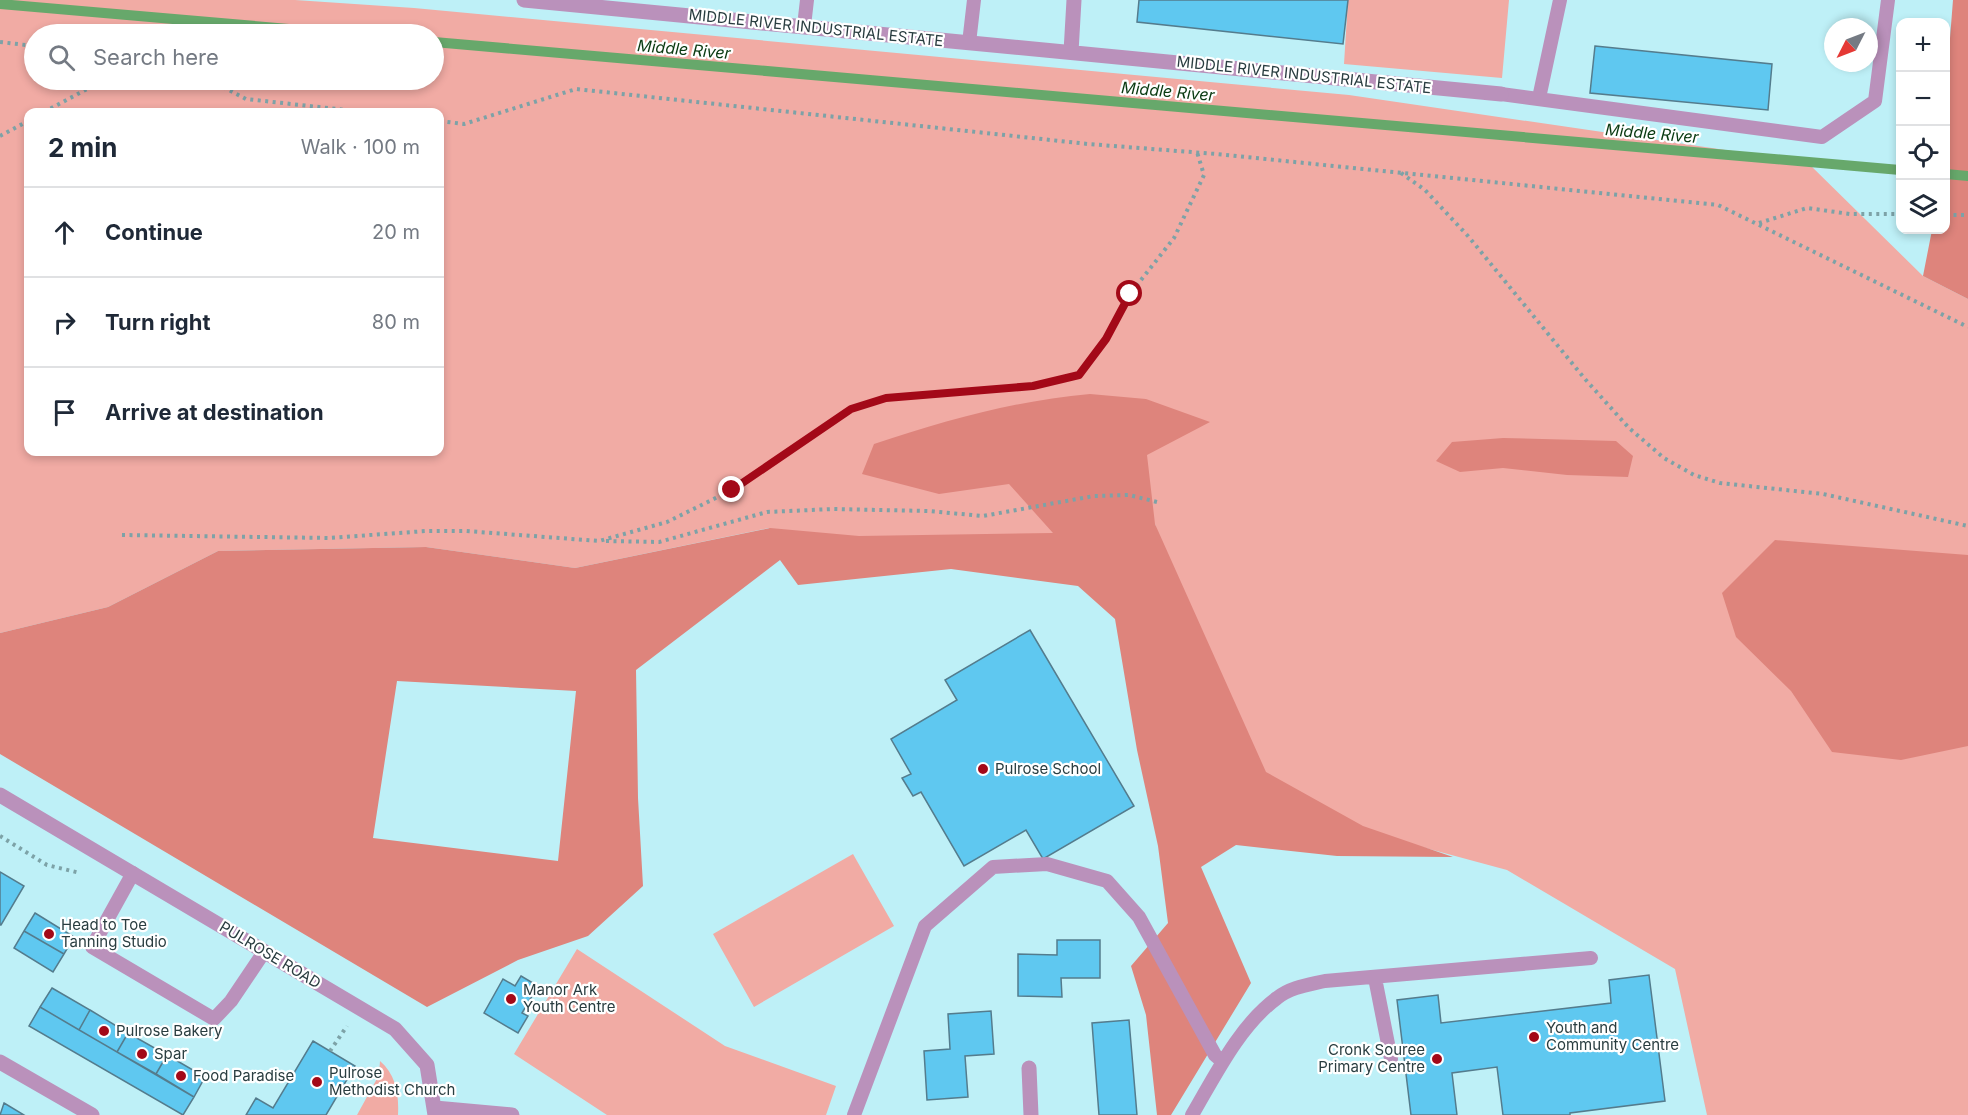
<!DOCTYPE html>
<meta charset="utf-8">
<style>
body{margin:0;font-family:Inter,sans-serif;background:#f6f6f7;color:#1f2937}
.controls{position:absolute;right:18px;top:18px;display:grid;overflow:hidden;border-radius:12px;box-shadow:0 3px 9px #0003}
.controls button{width:54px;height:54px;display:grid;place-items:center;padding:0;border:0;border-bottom:2px solid #e0e1e3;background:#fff;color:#1f2937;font:30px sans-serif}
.compass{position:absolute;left:1824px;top:18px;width:54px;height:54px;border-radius:50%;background:#fff;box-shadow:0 3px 9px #0003;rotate:228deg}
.stop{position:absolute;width:18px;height:18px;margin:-14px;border:4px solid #a30918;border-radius:50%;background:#fff}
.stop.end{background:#a30918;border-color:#fff;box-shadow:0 2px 6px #0008}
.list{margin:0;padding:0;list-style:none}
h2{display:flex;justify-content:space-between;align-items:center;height:78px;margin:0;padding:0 24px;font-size:26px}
h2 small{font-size:20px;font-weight:400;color:#747a83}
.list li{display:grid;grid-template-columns:39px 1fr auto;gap:18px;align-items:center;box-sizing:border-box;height:90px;padding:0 24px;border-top:2px solid #e0e1e3}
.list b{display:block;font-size:22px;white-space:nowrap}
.list em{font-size:20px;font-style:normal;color:#747a83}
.icon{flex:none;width:33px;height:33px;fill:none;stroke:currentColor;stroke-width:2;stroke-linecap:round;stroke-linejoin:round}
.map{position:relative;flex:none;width:1968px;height:1115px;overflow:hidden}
.search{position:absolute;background:#fff;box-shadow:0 3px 9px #0003;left:24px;top:24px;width:420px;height:66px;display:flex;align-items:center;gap:15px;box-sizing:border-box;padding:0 21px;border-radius:33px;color:#747a83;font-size:22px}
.panel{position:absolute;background:#fff;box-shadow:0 3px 9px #0003;left:24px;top:108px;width:420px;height:348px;border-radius:12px}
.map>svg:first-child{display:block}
.green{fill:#f1aba4;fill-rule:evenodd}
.forest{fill:#de847c;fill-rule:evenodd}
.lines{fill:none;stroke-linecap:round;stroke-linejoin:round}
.stream{stroke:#67a86b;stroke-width:10}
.building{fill:#5fc8f0;stroke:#547c8d;stroke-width:1.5}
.path{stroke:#7da2a7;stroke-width:4;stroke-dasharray:3 4.5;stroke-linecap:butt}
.service{stroke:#ba91bb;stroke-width:14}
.minor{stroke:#ba91bb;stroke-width:15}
.route{stroke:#a30918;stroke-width:8}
.poi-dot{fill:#a30918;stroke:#fff;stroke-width:2}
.labels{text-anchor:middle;stroke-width:4.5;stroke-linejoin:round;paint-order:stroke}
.street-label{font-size:15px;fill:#293d40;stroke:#fff}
.poi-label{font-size:15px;fill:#293d40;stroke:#fff;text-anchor:start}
.water-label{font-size:16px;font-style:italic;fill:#093a11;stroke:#fff}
</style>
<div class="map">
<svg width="1968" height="1115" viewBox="0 0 1968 1115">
<rect width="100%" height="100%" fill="#bef0f7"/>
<!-- green -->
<path class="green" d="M 0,0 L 295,0 L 414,8 L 1349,95 L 1807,162 L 1923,276 L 1968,299 L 1968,1115 L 1707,1115 L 1675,969 L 1507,870 L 1240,798 L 1155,524 L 781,559 L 769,528 L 575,568 L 426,547 L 218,551 L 108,607 L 0,633 ZM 34,34 L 434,34 L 434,80 L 34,80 ZM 28,112 L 440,112 L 440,452 L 28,452 Z
M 1348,0 L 1509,0 L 1502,78 L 1344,64 Z
M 853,854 L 894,926 L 754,1007 L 713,934 Z
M 577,949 L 725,1046 L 836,1086 L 826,1115 L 607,1115 L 514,1054 Z
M 380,1061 C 396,1075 399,1094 398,1115 L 357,1115 L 379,1075 Z"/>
<!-- forest -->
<path class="forest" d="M 1953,0 L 1968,0 L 1968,299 L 1923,276 L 1932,230 L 1946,230 L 1946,89 Z
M 1090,394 L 1146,399 L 1210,422 L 1147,455 L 1155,524 L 1266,772 L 1363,826 L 1453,857 L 1337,856 L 1236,845 L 1201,867 L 1251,983 L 1171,1115 L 1157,1115 L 1146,1015 L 1131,966 L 1168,923 L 1158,846 L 1137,750 L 1115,619 L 1078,586 L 951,569 L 798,585 L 780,560 L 636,670 L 638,798 L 643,886 L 588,936 L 518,960 L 427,1007 L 0,754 L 0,633 L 108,607 L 218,551 L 426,547 L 575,568 L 770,528 L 859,536 L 1053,533 L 1009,484 L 939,494 L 862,474 L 874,444 C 947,420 1013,401 1090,394 ZM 397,681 L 576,691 L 558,861 L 373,838 Z
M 1503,438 L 1616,441 L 1633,456 L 1628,477 L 1567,475 L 1503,468 L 1460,472 L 1436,461 L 1452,442 Z
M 1775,540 L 1968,555 L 1968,746 L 1901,760 L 1832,752 L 1791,691 L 1736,637 L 1722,593 Z"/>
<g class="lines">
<!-- stream -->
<path class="stream" d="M 0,4 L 347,34
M 434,42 L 1900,170
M 1946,174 L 1968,176"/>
</g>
<!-- building -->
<path class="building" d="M 1139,0 L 1348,0 L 1343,44 L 1137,22 Z
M 1595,46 L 1772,64 L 1768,110 L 1590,93 Z
M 1030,630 L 1134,806 L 1043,859 L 1026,830 L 964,866 L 921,792 L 913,796 L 902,778 L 911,774 L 891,739 L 957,700 L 945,680 Z
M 0,872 L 24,886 L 1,925 L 0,925 Z
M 35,913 L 74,937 L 64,954 L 24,931 Z
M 24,931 L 64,954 L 53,972 L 14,948 Z
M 1057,940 L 1100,940 L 1100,978 L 1061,978 L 1062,997 L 1018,996 L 1018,954 L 1057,955 Z
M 1649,975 L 1665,1101 L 1570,1113 L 1570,1115 L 1503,1115 L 1497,1067 L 1452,1073 L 1457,1115 L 1411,1115 L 1397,1000 L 1438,995 L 1441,1023 L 1611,1003 L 1609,980 Z
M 521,976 L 538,986 L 522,1013 L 528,1016 L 518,1033 L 484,1013 L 503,979 L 515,986 Z
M 52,988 L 90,1010 L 79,1030 L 40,1007 Z
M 40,1007 L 194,1097 L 183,1115 L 29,1026 Z
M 90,1010 L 128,1033 L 117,1052 L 79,1030 Z
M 991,1011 L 994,1054 L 965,1056 L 968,1097 L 927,1100 L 924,1051 L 950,1049 L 948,1014 Z
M 1129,1020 L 1137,1115 L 1099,1115 L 1092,1023 Z
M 128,1033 L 167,1055 L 156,1074 L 117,1052 Z
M 313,1041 L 355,1066 L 326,1115 L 246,1115 L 256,1098 L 273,1108 Z
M 167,1055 L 205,1077 L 194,1097 L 156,1074 Z
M 4,1103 L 24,1115 L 0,1115 Z"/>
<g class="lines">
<!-- path -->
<path class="path" d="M 0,42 L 34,46
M 210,80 L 246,99 L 364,112
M 44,112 L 104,80
M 440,121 L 464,124 L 576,89 L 1088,144 L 1216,154 L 1718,205 L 1968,327
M 0,136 L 28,121
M 1401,173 L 1425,190 L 1468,236 L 1585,379 L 1629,428 L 1664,458 L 1694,475 L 1720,483 L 1823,494 L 1968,526
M 1946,215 L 1968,215
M 1759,223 L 1807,208 L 1850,214 L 1900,214
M 122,535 L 329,538 L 426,531 L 466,531 L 599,541 L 667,522 L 732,490 L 851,409 L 886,398 L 1033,386 L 1079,375 L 1106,339 L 1130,294 L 1174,238 L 1204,175 L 1197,152
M 606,541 L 659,542 L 767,512 L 833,509 L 928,511 L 983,516 L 1094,496 L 1129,495 L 1161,503
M 0,836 L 47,865 L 80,873
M 330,1051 L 347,1026"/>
<!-- service -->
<path class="service" d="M 804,26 L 807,0
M 969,43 L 974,0
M 1501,94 L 1822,137 L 1875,101 L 1888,0
M 1539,98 L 1560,0
M 133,873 L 92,947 L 214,1019 L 231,1001 L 264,952
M 1375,978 L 1391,1059
M 854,1115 L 925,926 L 993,867 L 1047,864 L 1107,881 L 1139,917 L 1215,1055 L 1223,1062
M 1192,1115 C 1215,1076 1239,1026 1277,998 C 1291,987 1308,985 1325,981 L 1591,958"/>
<!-- minor -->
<path class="minor" d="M 524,0 L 1501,94
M 1071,52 L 1074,0
M 0,795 L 395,1029 L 427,1065 L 435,1115
M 0,1062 L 92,1115
M 1029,1068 L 1031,1115
M 435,1108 L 512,1115"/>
</g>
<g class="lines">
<!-- route -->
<path class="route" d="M 732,490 L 851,409 L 886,398 L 1033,386 L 1079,375 L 1106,339 L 1130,294"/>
</g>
<!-- markers -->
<g class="poi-dot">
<circle cx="983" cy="769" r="6"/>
<circle cx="49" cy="934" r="6"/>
<circle cx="511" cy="999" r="6"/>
<circle cx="104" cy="1031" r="6"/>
<circle cx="1534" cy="1037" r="6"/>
<circle cx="142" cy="1054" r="6"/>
<circle cx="1437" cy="1059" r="6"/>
<circle cx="181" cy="1076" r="6"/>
<circle cx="317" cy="1082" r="6"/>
</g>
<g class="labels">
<!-- street labels -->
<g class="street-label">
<text transform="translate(816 28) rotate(6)" y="5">MIDDLE RIVER INDUSTRIAL ESTATE</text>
<text transform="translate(1304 75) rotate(6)" y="5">MIDDLE RIVER INDUSTRIAL ESTATE</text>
<text transform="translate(270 955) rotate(31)" y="5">PULROSE ROAD</text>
</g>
<!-- poi labels -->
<g class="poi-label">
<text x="995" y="774">Pulrose School</text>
<text x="61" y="930">Head to Toe<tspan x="61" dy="17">Tanning Studio</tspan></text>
<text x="523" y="995">Manor Ark<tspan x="523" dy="17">Youth Centre</tspan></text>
<text x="1546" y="1033">Youth and<tspan x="1546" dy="17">Community Centre</tspan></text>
<text x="116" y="1036">Pulrose Bakery</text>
<text x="1425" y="1055" text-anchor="end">Cronk Souree<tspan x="1425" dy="17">Primary Centre</tspan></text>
<text x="154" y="1059">Spar</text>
<text x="329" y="1078">Pulrose<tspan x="329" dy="17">Methodist Church</tspan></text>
<text x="193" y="1081">Food Paradise</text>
</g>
<!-- water labels -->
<g class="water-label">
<text transform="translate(684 49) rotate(5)" y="6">Middle River</text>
<text transform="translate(1168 91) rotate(5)" y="6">Middle River</text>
<text transform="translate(1652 133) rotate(5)" y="6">Middle River</text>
</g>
</g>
</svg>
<div class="controls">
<button>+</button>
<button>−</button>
<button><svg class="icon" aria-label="locate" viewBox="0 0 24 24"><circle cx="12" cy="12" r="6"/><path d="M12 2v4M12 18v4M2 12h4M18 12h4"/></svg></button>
<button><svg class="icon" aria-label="layers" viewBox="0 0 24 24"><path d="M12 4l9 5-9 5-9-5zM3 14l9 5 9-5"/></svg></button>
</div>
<svg class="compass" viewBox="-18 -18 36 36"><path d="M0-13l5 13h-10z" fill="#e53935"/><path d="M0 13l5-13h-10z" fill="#747a83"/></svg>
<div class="stop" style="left:1130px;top:294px"></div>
<div class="stop end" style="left:732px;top:490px"></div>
<div class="search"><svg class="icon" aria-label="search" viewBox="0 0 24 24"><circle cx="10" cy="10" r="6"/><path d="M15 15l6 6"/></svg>Search here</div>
<section class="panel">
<h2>2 min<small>Walk · 100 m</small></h2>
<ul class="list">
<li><svg class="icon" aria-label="ahead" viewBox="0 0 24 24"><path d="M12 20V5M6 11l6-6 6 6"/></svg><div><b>Continue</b></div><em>20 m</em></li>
<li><svg class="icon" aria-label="right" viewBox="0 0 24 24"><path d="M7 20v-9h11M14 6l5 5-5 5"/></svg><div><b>Turn right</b></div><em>80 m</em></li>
<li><svg class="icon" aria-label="arrive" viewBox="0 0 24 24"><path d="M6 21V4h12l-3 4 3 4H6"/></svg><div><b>Arrive at destination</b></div></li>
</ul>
</section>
</div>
